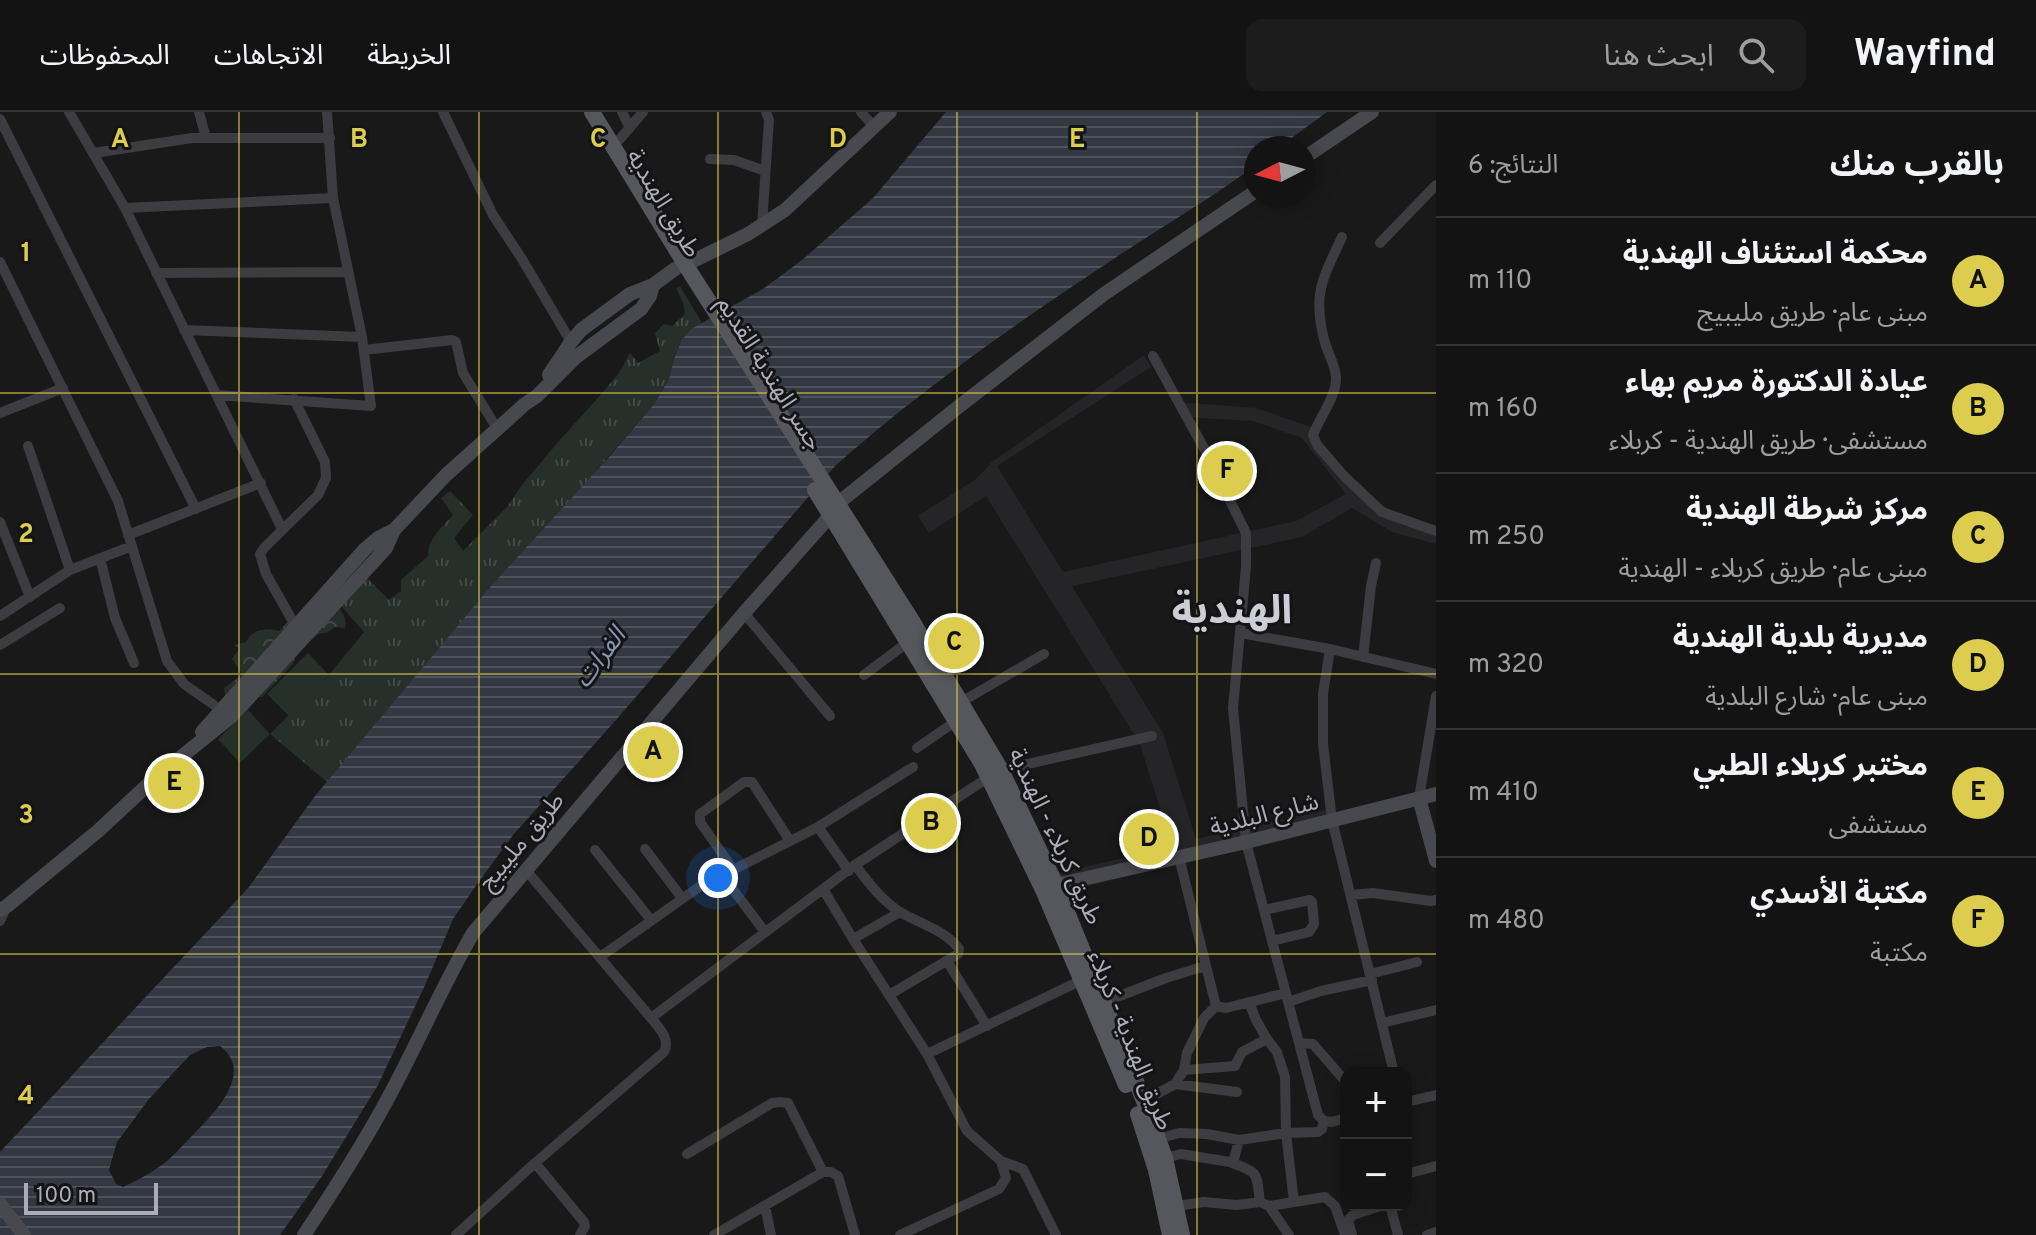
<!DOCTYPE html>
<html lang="ar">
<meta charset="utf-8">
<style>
body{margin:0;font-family:Overpass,"Noto Sans Arabic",sans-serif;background:#1c1c1d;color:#f1f3f6;direction:rtl}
.controls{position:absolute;right:24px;bottom:24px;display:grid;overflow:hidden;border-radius:16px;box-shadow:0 4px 20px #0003}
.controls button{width:72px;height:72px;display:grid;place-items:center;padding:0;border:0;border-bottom:2px solid #323234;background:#131314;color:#f1f3f6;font:40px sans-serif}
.compass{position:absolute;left:1244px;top:24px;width:72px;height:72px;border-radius:50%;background:#131314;box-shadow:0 4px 20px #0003;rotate:264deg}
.scale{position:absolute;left:24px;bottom:20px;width:134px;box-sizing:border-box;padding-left:8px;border:4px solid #acadb8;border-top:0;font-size:22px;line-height:28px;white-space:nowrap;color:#acadb8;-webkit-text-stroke:6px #141315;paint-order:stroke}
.you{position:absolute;left:718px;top:766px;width:28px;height:28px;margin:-20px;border:6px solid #fff;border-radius:50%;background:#1a73e8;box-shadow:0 0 0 12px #1a73e833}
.badge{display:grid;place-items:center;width:52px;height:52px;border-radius:50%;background:#dccd4e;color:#111;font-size:26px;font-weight:700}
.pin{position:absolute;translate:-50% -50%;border:4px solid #fff;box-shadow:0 2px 8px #0006}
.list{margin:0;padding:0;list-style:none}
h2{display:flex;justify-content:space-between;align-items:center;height:104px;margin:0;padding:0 32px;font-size:34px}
h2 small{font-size:26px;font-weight:400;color:#9d9ea0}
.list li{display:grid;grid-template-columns:52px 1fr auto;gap:24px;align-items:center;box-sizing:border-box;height:128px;padding:0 32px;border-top:2px solid #323234}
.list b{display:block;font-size:30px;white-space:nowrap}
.list p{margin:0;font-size:26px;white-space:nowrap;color:#9d9ea0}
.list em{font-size:26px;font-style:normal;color:#9d9ea0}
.icon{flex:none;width:44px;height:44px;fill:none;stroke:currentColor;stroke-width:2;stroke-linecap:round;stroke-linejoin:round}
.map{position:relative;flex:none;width:1436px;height:1123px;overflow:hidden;direction:ltr}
header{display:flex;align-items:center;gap:48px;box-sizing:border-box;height:112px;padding:0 40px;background:#131314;border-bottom:2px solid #323234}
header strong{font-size:38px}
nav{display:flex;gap:44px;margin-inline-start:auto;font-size:28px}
.search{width:560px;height:72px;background:#1c1c1d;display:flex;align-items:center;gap:20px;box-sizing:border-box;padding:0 28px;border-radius:16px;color:#9d9ea0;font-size:30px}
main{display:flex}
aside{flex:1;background:#131314}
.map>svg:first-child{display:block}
.built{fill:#252527}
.grass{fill:url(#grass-tufts)}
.forest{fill:url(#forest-crowns)}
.pitch{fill:#272f2a}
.water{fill:url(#water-rules);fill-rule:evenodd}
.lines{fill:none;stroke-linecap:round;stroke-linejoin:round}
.street{stroke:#3c3c41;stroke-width:10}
.secondary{stroke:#48484f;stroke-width:14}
.primary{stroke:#56565d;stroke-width:16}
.grid{fill:none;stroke:#dccd4e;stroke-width:2;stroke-opacity:0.55}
.labels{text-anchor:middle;stroke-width:6;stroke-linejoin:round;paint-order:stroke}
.street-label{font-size:24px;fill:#acadb8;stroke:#141315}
.water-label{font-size:26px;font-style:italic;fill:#8894af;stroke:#141315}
.town-label{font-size:40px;font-weight:bold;fill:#cdcdd5;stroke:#141315}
.grid-label{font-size:26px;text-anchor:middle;font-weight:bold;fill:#dccd4e;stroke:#141315;stroke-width:6;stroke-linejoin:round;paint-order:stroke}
</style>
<header>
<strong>Wayfind</strong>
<div class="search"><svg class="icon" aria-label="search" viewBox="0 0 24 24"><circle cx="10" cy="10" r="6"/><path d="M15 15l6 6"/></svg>ابحث هنا</div>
<nav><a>الخريطة</a><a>الاتجاهات</a><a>المحفوظات</a></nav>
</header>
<main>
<aside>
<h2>بالقرب منك<small>النتائج: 6</small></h2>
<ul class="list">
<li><span class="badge">A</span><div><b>محكمة استئناف الهندية</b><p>مبنى عام · طريق مليبيج</p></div><em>110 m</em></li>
<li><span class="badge">B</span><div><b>عيادة الدكتورة مريم بهاء</b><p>مستشفى · طريق الهندية - كربلاء</p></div><em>160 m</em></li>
<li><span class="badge">C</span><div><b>مركز شرطة الهندية</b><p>مبنى عام · طريق كربلاء - الهندية</p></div><em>250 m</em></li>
<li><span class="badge">D</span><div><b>مديرية بلدية الهندية</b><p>مبنى عام · شارع البلدية</p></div><em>320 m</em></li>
<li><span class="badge">E</span><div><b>مختبر كربلاء الطبي</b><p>مستشفى</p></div><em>410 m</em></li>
<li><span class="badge">F</span><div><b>مكتبة الأسدي</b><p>مكتبة</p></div><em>480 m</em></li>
</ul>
</aside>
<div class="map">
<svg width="1436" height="1123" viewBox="0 0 1436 1123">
<defs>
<pattern id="grass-tufts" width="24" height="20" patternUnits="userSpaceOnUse" patternTransform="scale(2)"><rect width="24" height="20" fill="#272f2a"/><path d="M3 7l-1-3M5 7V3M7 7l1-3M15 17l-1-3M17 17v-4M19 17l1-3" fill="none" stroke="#444a47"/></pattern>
<pattern id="forest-crowns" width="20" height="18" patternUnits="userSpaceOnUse" patternTransform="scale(2)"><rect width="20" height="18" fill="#272f2a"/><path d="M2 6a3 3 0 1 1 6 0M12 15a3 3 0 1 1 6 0" fill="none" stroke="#444a47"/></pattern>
<pattern id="water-rules" width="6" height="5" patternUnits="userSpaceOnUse" patternTransform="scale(2)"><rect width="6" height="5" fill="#343842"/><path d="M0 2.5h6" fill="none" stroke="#4f525b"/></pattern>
</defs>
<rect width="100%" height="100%" fill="#19191a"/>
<!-- built -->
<path class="built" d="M 1144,243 L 1151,255 L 997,354 L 1063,460 L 1296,409 L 1346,382 L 1302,326 L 1253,309 L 1185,305 L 1176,290 L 1256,296 L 1311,315 L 1357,376 L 1399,404 L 1436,414 L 1436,432 L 1392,420 L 1352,396 L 1302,425 L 1072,474 L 1163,621 L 1196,727 L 1328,697 L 1330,715 L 1063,780 L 1057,761 L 1172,735 L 1140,632 L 986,384 L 929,421 L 918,404 L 976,367 L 992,350 Z"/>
<!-- grass -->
<path class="grass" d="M 680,174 L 702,211 L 691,217 L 674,247 L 669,267 L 655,291 L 327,670 L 270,622 L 329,563 L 364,520 L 336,488 L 361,460 L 389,488 L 401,479 L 401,468 L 428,444 C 427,428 443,414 453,403 L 441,386 L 450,379 L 473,403 L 454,426 L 463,439 L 507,395 L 522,373 L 559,329 L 597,287 L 619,261 L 630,241 L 638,251 L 660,239 L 655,221 L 664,212 L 672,214 L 685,202 L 683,191 L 676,176 Z"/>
<!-- forest -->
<path class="forest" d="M 335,491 C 341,499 348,506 345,516 L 335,515 L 328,520 L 319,522 L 299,535 L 293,552 L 262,585 L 251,585 L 227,597 L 224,576 L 239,565 L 241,560 L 232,547 L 239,537 L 235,533 L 246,530 C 253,517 266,515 279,519 L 289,509 Z"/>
<!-- pitch -->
<path class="pitch" d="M 308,541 L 329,563 L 289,604 L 267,582 Z
M 248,598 L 270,622 L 240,651 L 218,627 Z"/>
<!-- water -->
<path class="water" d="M 946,0 L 1327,0 L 1278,36 L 1256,36 L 1256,53 C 1209,88 1158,117 1109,150 C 1014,213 920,278 835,354 L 616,608 L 513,723 L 475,775 L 453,807 L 426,871 L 378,973 L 322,1064 L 280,1123 L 0,1123 L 0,1040 L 249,775 L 315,684 L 492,473 L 610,344 L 655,291 L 669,267 L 674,247 L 682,228 L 691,217 L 763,177 L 802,148 L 873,86 ZM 220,934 C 257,962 210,1005 189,1027 C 178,1038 169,1049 156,1057 C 146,1064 134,1070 123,1075 L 116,1072 L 109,1058 L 117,1030 L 149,987 L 190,943 L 207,935 Z"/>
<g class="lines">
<!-- street -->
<path class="street" d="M 69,0 L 125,96 L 282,417
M 199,0 L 206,26
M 443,0 L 493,103 L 522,147 L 571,230
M 622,0 L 630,16
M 861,0 L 874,15
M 0,7 L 196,397
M 614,34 L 643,0
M 94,41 L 192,26 L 330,26
M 710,47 L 734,48 L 765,59
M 125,96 L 333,86
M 762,113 L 769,8 L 766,0
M 1342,125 C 1322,168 1312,183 1325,231 C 1328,241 1336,255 1336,266 C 1336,286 1320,304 1313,323 L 1317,333 L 1345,365 L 1382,400 L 1436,419
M 1380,131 L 1436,73
M 0,150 L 118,389 L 167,549 L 184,572 L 221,598
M 156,161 L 348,160
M 184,218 L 362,225
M 364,238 L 452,228 L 456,230 L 463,261 L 498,318
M 1153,244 L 1206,340 L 1246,421 L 1246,455 L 1233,596 L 1246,730 L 1318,1003 L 1324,1009
M 217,283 L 371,294 L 362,225 L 333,86 L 327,0
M 294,287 L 325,350 L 326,366 L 318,383 L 264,436 L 260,442 L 266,462 L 296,515
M 0,301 L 63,276
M 28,334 L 70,458
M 0,410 L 30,485
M 128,423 L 261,371
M 100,446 L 115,506 L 134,551
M 744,501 L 830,604
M 0,504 L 70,458 L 132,434
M 1240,521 L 1330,537 L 1436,562
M 0,533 L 60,496
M 1330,537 L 1323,582 L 1323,632 L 1332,708 L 1394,961
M 1363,545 L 1371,474 L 1376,451
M 864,563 L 908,530
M 961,590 L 1044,542
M 917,636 L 956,609
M 1001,658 L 1152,624
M 1419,686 L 1436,584
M 818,715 L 849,759
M 645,737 L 682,786
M 595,738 L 651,808
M 1179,745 L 1216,894 L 1226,896 L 1286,881
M 855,753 C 868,770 882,789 900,800 C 918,811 947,819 959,837 L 958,842 L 889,883
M 733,757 L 700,710 L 700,702 L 744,670 L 752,670 L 790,729
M 722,763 L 765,820
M 823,777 L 853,827 L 927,942 L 967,1019 L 1001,1049 L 1006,1066 L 999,1077 L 900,1123
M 1351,783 L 1373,781 L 1431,789 L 1436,788
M 1264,798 L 1310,788 L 1312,790 L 1314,812 L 1309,820 L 1272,829
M 0,809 L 7,794
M 853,827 L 900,800
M 600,845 L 699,775 L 818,715 L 913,655
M 947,849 L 987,914
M 1370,862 L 1417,850
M 1104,890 L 1166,866 L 1205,854
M 1249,890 L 1256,908 L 1267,927 L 1277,940 L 1285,965 L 1286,1021 L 1294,1090
M 1288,890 L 1321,879 L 1372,868
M 651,906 L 855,753 L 989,665
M 1382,911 L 1436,898
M 1299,931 L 1313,932 L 1346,970
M 927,942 L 1082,868
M 1184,958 L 1235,954 L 1242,940 L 1267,927
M 1175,972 L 1237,980
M 1144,989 L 1175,972 L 1184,958 L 1187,941 L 1204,906 L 1216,894
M 1406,990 L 1436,983
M 1324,1009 L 1332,1010 L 1346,1006
M 1158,1027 L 1179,1021 L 1207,1022 L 1239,1028 L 1286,1021 L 1318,1020 L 1322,1017 L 1324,1009
M 687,1042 L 772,991 L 780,990 L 788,991 L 823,1060
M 1165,1046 L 1181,1042 L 1230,1050 L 1234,1047 L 1239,1028
M 1001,1049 L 1023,1057 L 1056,1123
M 1230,1050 C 1260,1061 1256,1060 1260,1090
M 535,1051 L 584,1110 L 585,1114 L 580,1123
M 1406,1062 L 1436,1054
M 1390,1093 L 1398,1123
M 765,1094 L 771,1123
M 1177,1094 L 1204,1090 L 1237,1093 L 1260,1090 L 1269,1094 L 1325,1085 L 1335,1094 L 1344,1120
M 1269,1094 L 1289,1123
M 456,1123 L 535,1051 L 664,940 C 671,927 659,916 651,906 L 525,757
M 714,1123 L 823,1060 L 831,1060 L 838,1064 L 855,1123
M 1352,1123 L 1348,1108 L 1353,1103 L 1383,1093
M 1427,1123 L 1436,1120"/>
<!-- secondary -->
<path class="secondary" d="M 1304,46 L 1372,0
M 685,153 L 748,122 L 785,98 L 890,0
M 549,263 L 571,230 L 581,218 L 630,182 L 653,173 L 675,157
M 837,392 L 957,296 L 1104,182 L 1256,79
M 202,620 L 365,437 L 378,426 L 394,418
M 1419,686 L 1436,749
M 1056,773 L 1246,730 L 1436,682
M 0,798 L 7,794 L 98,719 L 155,666 L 232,604 L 386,436 L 394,418 L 446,363 L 525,292 L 537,284 L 576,245 L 641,197 L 650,184 L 653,173
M 0,1092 L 24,1123
M 304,1123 C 336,1075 367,1027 394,975 C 421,924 444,871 473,821 L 744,501 L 830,404"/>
<!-- primary -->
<path class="primary" d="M 592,0 L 690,160 L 911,507 L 1001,658 L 1056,773 L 1144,989 L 1165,1046 L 1182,1123
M 815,378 L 982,652 L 1044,780 L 1126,973
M 1138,1002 L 1156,1058 L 1170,1123"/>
</g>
<!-- grid -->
<path class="grid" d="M 239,0 L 239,1123M 479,0 L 479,1123M 718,0 L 718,1123M 957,0 L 957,1123M 1197,0 L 1197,1123M 0,281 L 1436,281M 0,562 L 1436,562M 0,842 L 1436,842"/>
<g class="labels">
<!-- street labels -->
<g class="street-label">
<text transform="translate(664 91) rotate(59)" y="8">طريق الهندية</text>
<text transform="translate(770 261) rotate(58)" y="8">جسر الهندية القديم</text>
<text transform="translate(1264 702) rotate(-14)" y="8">شارع البلدية</text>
<text transform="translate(1056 724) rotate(65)" y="8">طريق كربلاء - الهندية</text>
<text transform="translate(521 729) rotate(-50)" y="8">طريق مليبيج</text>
<text transform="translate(1131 928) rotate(68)" y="8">طريق الهندية - كربلاء</text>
</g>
<!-- water labels -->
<g class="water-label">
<text transform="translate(599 545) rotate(-53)" y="9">الفرات</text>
</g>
<!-- town labels -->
<g class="town-label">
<text x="1232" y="511">الهندية</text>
</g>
</g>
<g class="grid-label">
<text x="120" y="35">A</text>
<text x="359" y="35">B</text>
<text x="598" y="35">C</text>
<text x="838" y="35">D</text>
<text x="1077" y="35">E</text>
<text x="26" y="149">1</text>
<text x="26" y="430">2</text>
<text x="26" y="711">3</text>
<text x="26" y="992">4</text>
</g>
</svg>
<div class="controls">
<button>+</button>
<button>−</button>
</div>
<svg class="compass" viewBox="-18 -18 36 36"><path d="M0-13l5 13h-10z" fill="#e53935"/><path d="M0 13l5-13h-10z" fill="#9d9ea0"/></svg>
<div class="scale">100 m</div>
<div class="you"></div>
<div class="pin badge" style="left:653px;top:640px">A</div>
<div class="pin badge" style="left:931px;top:711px">B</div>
<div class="pin badge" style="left:954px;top:531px">C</div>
<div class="pin badge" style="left:1149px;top:727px">D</div>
<div class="pin badge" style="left:174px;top:671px">E</div>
<div class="pin badge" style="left:1227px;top:359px">F</div>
</div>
</main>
